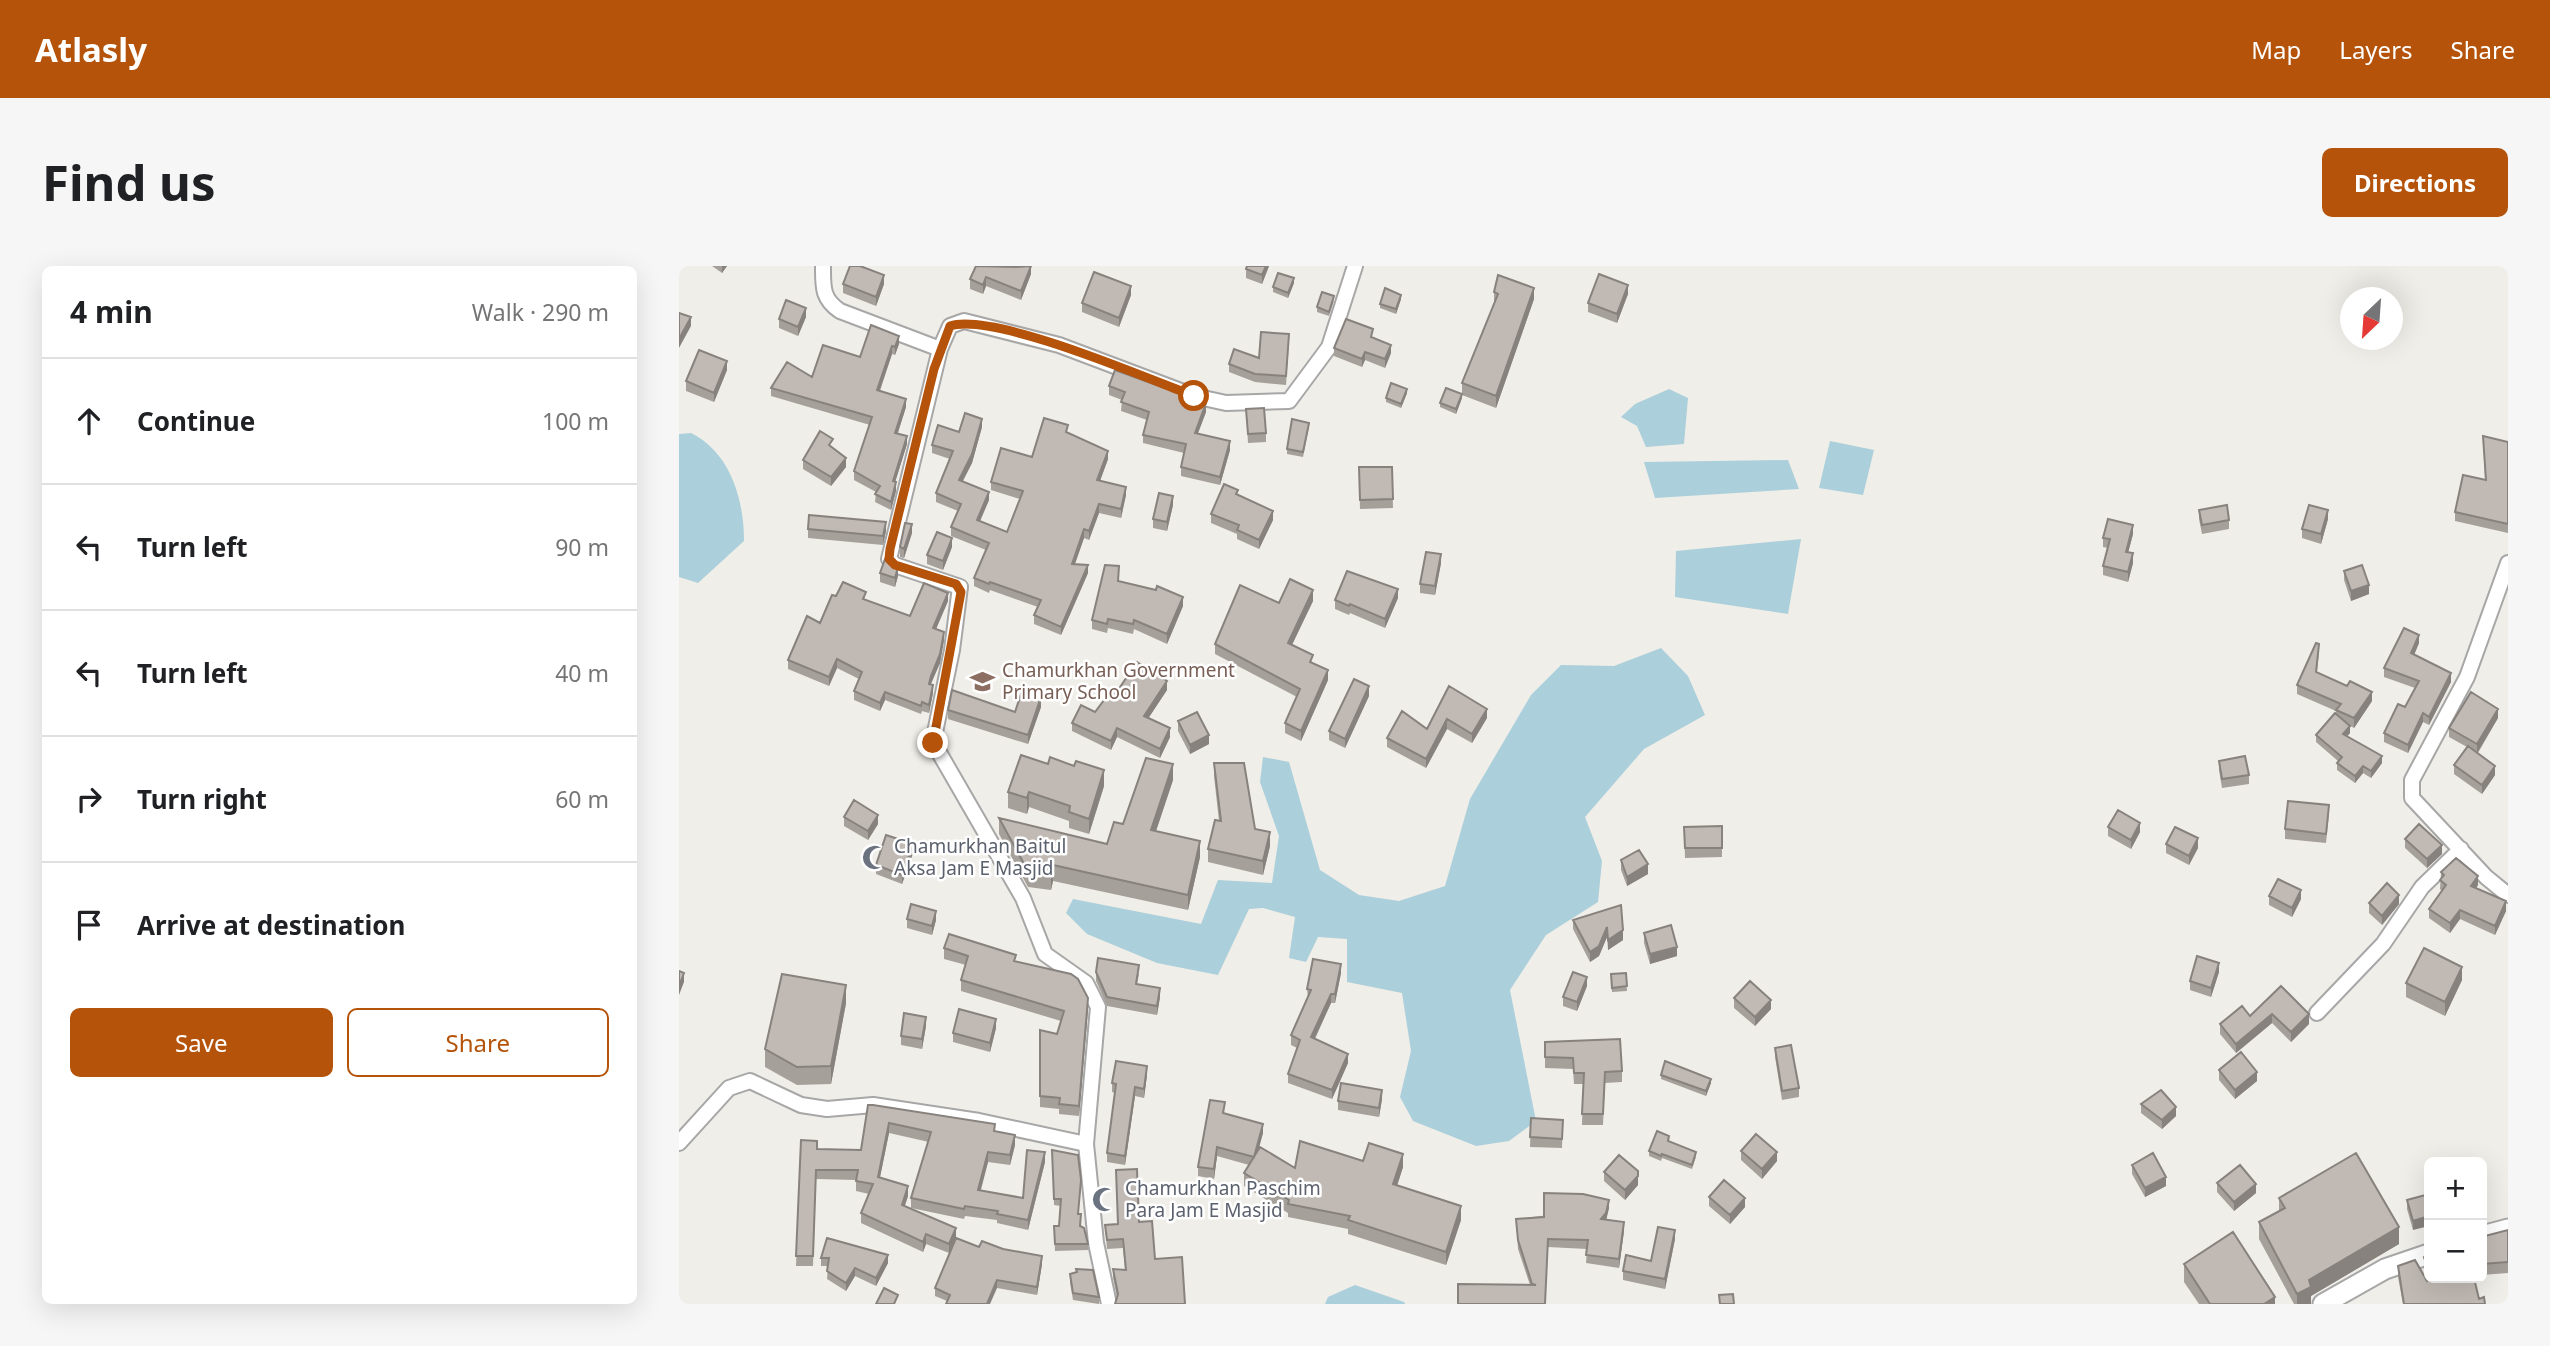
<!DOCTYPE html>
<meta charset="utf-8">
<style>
body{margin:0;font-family:"Noto Sans",sans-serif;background:#f6f6f6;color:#202124}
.controls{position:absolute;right:21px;bottom:21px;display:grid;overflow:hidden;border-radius:10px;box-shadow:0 7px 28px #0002}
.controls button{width:63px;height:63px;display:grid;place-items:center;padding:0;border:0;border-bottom:2px solid #e0e0e0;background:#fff;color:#202124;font:35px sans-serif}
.compass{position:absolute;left:1661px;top:21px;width:63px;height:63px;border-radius:50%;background:#fff;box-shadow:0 7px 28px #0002;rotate:205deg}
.stop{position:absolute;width:21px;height:21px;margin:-16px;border:5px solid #b45309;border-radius:50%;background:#fff}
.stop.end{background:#b45309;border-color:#fff;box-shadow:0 2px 7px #0008}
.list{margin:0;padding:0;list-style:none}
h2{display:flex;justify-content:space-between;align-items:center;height:91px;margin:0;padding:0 28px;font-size:30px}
h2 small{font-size:23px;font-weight:400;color:#757577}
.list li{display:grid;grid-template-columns:46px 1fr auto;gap:21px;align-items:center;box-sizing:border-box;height:126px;padding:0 28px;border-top:2px solid #e0e0e0}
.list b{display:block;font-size:26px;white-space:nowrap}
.list em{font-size:23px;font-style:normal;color:#757577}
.actions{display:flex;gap:14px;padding:21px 28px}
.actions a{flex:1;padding:16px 0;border:2px solid #b45309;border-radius:10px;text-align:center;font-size:24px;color:#b45309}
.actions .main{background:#b45309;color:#fff}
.icon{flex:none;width:38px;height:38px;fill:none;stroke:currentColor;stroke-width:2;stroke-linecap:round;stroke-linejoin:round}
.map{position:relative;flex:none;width:1829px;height:1038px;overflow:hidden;border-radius:10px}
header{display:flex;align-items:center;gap:42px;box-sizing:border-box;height:98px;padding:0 35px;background:#b45309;color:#fff}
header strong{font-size:33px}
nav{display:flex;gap:38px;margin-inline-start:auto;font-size:24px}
.intro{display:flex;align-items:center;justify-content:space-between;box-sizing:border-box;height:168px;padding:0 42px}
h1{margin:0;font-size:49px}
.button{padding:18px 32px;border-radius:10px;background:#b45309;color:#fff;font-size:24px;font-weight:700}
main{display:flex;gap:42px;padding:0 42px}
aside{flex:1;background:#fff;border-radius:10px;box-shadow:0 7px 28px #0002}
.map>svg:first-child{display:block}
.water{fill:#abcfdb}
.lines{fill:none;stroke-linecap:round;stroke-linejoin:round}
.minor-casing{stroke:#a7a7a7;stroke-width:18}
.tertiary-casing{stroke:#a7a7a7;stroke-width:23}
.minor{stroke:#fff;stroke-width:14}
.tertiary{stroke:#fff;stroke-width:19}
.wall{fill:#a6a09b}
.shaded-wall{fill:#87827e}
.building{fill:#c1bab4;stroke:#87827e;stroke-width:2}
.route{stroke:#b45309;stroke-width:9}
.labels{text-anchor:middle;stroke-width:5;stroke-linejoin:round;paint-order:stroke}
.education-label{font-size:19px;fill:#785e54;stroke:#fff;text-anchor:start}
.worship-label{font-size:19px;fill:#5b616d;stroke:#fff;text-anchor:start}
</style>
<header>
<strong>Atlasly</strong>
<nav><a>Map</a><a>Layers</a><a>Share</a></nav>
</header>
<div class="intro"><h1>Find us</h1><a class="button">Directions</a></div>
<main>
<aside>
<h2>4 min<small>Walk · 290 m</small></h2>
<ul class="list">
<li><svg class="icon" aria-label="ahead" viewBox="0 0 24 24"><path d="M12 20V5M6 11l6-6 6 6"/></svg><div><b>Continue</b></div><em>100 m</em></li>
<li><svg class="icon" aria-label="left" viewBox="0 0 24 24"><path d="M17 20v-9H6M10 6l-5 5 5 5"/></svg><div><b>Turn left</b></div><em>90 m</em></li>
<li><svg class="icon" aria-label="left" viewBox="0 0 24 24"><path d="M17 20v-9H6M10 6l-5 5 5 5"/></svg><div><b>Turn left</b></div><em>40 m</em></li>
<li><svg class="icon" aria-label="right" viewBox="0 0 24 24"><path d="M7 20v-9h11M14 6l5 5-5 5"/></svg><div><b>Turn right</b></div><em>60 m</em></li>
<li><svg class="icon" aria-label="arrive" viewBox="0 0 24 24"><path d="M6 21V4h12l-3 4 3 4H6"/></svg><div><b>Arrive at destination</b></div></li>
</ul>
<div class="actions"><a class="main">Save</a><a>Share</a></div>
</aside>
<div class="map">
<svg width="1829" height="1038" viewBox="0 0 1829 1038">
<rect width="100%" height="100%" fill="#f0eee8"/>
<!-- water -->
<path class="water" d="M 990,123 L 1009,132 L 1005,178 L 967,181 L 958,160 L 942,151 L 956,138 Z
M 12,167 C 52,187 65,234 65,275 L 19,317 L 0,311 L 0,168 Z
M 1151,175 L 1195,184 L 1184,229 L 1140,222 Z
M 1109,194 L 1120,223 L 976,232 L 965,196 Z
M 1122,273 L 1109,348 L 996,331 L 997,285 Z
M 982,382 L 1009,410 L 1026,449 L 965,483 L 906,551 L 923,595 L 919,636 L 867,669 L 831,724 L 857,855 L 830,875 L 797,880 L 734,855 L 721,831 L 732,785 L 723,727 L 668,716 L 668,673 L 639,671 L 627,696 L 610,692 L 616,651 L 584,642 L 570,643 L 539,709 L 478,697 L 408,668 L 387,647 L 394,633 L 522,658 L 539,614 L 593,617 L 600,570 L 581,516 L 584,491 L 610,496 L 641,604 L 680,629 L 720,635 L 766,620 L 791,533 L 852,429 L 882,399 L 935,400 Z
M 676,1019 L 725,1036 L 726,1038 L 646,1038 L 649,1031 Z"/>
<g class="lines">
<defs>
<path id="minor" d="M 144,0 C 144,21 143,33 161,45 L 261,83 L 210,293 L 216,299 L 281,321 L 273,384 L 254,476 L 344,632 L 366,688 L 407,717 L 419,741 L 407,878 L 417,977 L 430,1038
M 261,83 L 271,60 L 285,55 L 380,79 L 515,130 L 547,137 L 610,135 L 650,81 L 676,0
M 1829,297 L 1788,411 L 1733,514 L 1733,532 L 1807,611 L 1829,629
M 1638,747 L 1704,678 L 1743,621 L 1782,583
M 0,877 L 50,822 L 71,815 L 122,839 L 148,843 L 194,839 L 300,855 L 407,878"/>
<path id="tertiary" d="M 1803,970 L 1829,963
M 1644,1038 L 1706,1003 L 1750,988"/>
</defs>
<!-- minor casing -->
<use href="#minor" class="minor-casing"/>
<!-- tertiary casing -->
<use href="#tertiary" class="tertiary-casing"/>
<!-- minor -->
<use href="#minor" class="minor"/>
<!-- tertiary -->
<use href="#tertiary" class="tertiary"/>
</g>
<!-- wall -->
<path class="wall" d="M 33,0 L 48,0 L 43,7 Z
M 336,0 L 352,8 L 342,34 L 307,20 L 304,28 L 291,23 L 291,13 Z
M 590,0 L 583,18 L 567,12 L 567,3 Z
M 615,17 L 609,32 L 594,26 L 594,21 Z
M 164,18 L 205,18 L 197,40 L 164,27 Z
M 815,26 L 855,33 L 817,142 L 783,129 L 783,117 L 815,38 Z
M 949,28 L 938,57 L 909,46 L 909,37 Z
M 452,29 L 440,61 L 403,46 L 403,37 Z
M 722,33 L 717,48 L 701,42 L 701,38 Z
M 655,35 L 650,50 L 638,46 L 638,41 Z
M 127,51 L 119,70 L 100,62 L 100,53 Z
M 694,72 L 712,87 L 706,102 L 686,94 L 683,101 L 655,90 L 655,82 Z
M 610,76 L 607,119 L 576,116 L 550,106 L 550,98 L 580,92 Z
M 220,78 L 216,89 L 213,88 L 201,125 L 227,141 L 219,167 L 228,178 L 216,216 L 217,225 L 212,244 L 196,236 L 197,226 L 175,214 L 175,205 L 191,159 L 92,130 L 92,122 L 133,111 L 181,91 Z
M 48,104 L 35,136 L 7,125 L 7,115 Z
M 430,120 L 527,146 L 519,167 L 551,184 L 541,219 L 502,210 L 502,201 L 505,187 L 464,177 L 464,169 L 468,154 L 442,145 L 443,134 L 430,129 Z
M 728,127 L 722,142 L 707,136 L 707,132 Z
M 783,132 L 777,148 L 761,141 L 761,137 Z
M 567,143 L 587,167 L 587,176 L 569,177 Z
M 303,161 L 293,197 L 284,215 L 310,234 L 301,255 L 328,266 L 341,233 L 312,224 L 312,216 L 353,191 L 389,166 L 429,193 L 421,215 L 447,229 L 442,252 L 420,247 L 410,274 L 405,272 L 396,298 L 409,307 L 382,369 L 355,358 L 355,349 L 359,341 L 311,324 L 310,327 L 295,320 L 295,312 L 307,284 L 272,270 L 272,261 L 279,245 L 257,236 L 257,227 L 271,193 L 253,187 L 253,179 L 280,166 Z
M 630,161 L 624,191 L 608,188 L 608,183 Z
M 1804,170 L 1829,176 L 1829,267 L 1776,255 L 1776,246 L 1806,214 Z
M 154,182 L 167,201 L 152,220 L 124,203 L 124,194 Z
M 680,201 L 713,201 L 714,242 L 681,243 Z
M 559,229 L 594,254 L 580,283 L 558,273 L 558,268 L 532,257 L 532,248 Z
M 494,239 L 488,265 L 474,262 L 474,253 Z
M 1520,244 L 1550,254 L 1550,263 L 1523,268 L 1520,253 Z
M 1649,253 L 1642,278 L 1623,272 L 1623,263 Z
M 129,263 L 207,265 L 204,279 L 129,272 Z
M 233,267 L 225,292 L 221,291 L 221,281 Z
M 1454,268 L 1449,286 L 1454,297 L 1449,316 L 1424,309 L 1424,300 L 1429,282 L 1424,281 L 1424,272 Z
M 273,281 L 264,304 L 248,298 L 248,289 Z
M 762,297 L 756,329 L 741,327 L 741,318 Z
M 1665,305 L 1690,328 L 1672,335 L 1665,314 Z
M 201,307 L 219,310 L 216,321 L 201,316 Z
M 440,316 L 504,340 L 488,378 L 455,363 L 454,368 L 429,362 L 428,367 L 413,363 L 413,354 Z
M 157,330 L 187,334 L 231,350 L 269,335 L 257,363 L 265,374 L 261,397 L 251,418 L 254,427 L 250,447 L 243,445 L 242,448 L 206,434 L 201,445 L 175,434 L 175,425 L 180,413 L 158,402 L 150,420 L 109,403 L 109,394 L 141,357 Z
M 719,332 L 706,362 L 671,347 L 670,349 L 656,343 L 656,334 Z
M 634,335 L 613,379 L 634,397 L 649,414 L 622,475 L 606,467 L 606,457 L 618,431 L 536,388 L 536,378 L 600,337 Z
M 1740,377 L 1735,389 L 1772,416 L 1750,459 L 1744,456 L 1729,487 L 1705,476 L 1705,467 L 1726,441 L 1736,422 L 1705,411 L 1705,402 Z
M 1640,387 L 1638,406 L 1693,435 L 1675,462 L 1668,458 L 1671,467 L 1668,470 L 1703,497 L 1692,512 L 1684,507 L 1676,517 L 1658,504 L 1658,497 L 1659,495 L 1637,476 L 1637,469 L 1657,448 L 1657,445 L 1618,428 L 1618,419 Z
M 770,420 L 808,452 L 793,477 L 768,463 L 747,502 L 708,481 L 708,472 L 748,463 Z
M 439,424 L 488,424 L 469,452 L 491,471 L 481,492 L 438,471 L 432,484 L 393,465 L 393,457 L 416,446 Z
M 690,430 L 666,482 L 650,474 L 650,465 Z
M 362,441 L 349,478 L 269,453 L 269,444 L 336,446 Z
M 1819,452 L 1799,487 L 1816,509 L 1803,528 L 1775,508 L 1775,499 L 1788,481 L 1770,471 L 1770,462 Z
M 499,455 L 530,478 L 511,488 L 499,465 Z
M 1540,495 L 1570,509 L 1570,518 L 1543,522 L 1540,504 Z
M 535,497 L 576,563 L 591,580 L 584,609 L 529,596 L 529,583 L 540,555 L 535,510 Z
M 494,514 L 477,565 L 521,591 L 509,644 L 374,615 L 372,624 L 349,621 L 320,568 L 320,552 L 428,578 L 444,558 Z
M 425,520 L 410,568 L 390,562 L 390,555 L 350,541 L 348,548 L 329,542 L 329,526 Z
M 1650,548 L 1647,577 L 1606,573 L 1606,563 Z
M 165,551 L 199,558 L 189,574 L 165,560 Z
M 1043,560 L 1043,591 L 1006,592 L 1005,561 Z
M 1429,561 L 1461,566 L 1452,583 L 1429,570 Z
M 1726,573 L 1763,588 L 1748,602 L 1726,582 Z
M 1487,578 L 1519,582 L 1510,599 L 1487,587 Z
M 234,587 L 223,618 L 197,608 L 197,599 Z
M 942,594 L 969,608 L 948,620 L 942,604 Z
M 1762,606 L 1799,619 L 1797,622 L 1827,645 L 1816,669 L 1781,653 L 1771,667 L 1750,652 L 1750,643 L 1763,625 L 1761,623 Z
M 1590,630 L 1622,633 L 1613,651 L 1590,639 Z
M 1690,637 L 1720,638 L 1703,659 L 1690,647 Z
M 228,653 L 257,654 L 253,669 L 228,662 Z
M 894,654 L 944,674 L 929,684 L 928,671 L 920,690 L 911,696 L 894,663 Z
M 965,667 L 998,690 L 971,698 L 965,677 Z
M 265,682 L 337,695 L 409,743 L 400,850 L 380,848 L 380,843 L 361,841 L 361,764 L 378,768 L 382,755 L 282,725 L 282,714 L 287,699 L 265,693 Z
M 417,706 L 460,708 L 458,718 L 481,731 L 478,749 L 428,740 L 417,715 Z
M 1540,706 L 1532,731 L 1511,724 L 1511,715 Z
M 662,707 L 656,737 L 652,737 L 636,773 L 669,797 L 653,833 L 609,817 L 609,808 L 618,782 L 612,779 L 612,769 L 629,732 L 628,723 Z
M 947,707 L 948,725 L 933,726 L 932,708 Z
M 1783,714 L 1766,750 L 1727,731 L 1727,717 Z
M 908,720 L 898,745 L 884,740 L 884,731 Z
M 1602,720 L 1630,758 L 1612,776 L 1593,757 L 1557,787 L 1541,768 L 1541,758 L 1571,750 Z
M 1055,732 L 1092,743 L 1076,760 L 1055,742 Z
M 167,737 L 152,818 L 118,819 L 86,801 L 86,783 Z
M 247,760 L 243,783 L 222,779 L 222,770 Z
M 317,762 L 311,786 L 274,776 L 274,767 Z
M 866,776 L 943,805 L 943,816 L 926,817 L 924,859 L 903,859 L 904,818 L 895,818 L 894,803 L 866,802 Z
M 1096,782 L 1120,822 L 1120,831 L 1103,834 L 1096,791 Z
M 1540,804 L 1578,815 L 1556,833 L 1540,814 Z
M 468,809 L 465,832 L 456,830 L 446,899 L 428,896 L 428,887 L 436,827 L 433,826 L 433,817 Z
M 982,809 L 1032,817 L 1027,830 L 982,813 Z
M 703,833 L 700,851 L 659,844 L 659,835 Z
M 1462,838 L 1497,850 L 1483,863 L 1462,847 Z
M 189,839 L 316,865 L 336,879 L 331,899 L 309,896 L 302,924 L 344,932 L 366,896 L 349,964 L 318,957 L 318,954 L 286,950 L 285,953 L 232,942 L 232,932 L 250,876 L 210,867 L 201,911 L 229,930 L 225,940 L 277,972 L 270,987 L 247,978 L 244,986 L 182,957 L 182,947 L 190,928 L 177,925 L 177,914 L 137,913 L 134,1000 L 117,1000 L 122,874 L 138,883 L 182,884 Z
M 546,847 L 584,867 L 579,883 L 616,902 L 684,895 L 724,901 L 718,920 L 782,954 L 767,999 L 669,968 L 669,963 L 609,951 L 609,947 L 565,920 L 565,907 L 570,899 L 538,890 L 535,913 L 519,910 L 519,901 Z
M 852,852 L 884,854 L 883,882 L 851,881 Z
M 990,875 L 1017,891 L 1013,903 L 983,892 L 982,895 L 970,890 L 970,885 Z
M 373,884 L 400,948 L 402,960 L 409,978 L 409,984 L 376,985 L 375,960 L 380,960 L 382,940 L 375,939 Z
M 1062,885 L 1098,895 L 1083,913 L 1062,894 Z
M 1453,899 L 1487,920 L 1466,931 L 1453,908 Z
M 925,906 L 959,919 L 946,934 L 925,915 Z
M 1538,917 L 1577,927 L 1555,945 L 1538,926 Z
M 1750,928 L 1734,964 L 1728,943 L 1728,934 Z
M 1030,931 L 1066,941 L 1051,958 L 1030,940 Z
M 1600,932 L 1720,978 L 1632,1030 L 1632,1038 L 1615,1038 L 1580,973 L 1580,956 L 1600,945 Z
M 930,942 L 927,953 L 945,965 L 940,1002 L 907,997 L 908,983 L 869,981 L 866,1038 L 851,1019 L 839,983 L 837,953 Z
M 473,955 L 438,1031 L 434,1012 L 434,1003 L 446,1004 L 444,982 L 428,983 L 426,959 Z
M 1829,964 L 1829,1007 L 1803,1009 L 1803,970 L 1806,970 Z
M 996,973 L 986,1023 L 944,1014 L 944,1005 L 972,995 Z
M 300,981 L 324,983 L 363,998 L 358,1029 L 318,1022 L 268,1035 L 256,1030 L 256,1022 Z
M 1750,989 L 1750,1012 L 1795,1012 L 1800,1033 L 1806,1038 L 1724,1038 L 1719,1011 L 1719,1000 L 1748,1015 L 1745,1002 L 1745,991 Z
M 142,992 L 209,997 L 197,1020 L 176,1010 L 167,1025 L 148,1013 L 149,1000 L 142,1000 Z
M 1505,998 L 1596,1038 L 1520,1038 L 1505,1016 Z
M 397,1003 L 420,1031 L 420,1038 L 394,1034 L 391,1016 L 391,1008 L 397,1007 Z"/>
<!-- shaded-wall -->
<path class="shaded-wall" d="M 43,0 L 48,0 L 43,7 Z
M 352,0 L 352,8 L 342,34 L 342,25 Z
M 587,0 L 590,0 L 583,18 L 583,9 Z
M 205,9 L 205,18 L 197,40 L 197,31 Z
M 307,11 L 307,20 L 304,28 L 304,19 Z
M 615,12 L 615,17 L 609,32 L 609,27 Z
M 949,19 L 949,28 L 938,57 L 938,48 Z
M 452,20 L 452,29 L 440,61 L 440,52 Z
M 855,22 L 855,33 L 817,142 L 817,130 Z
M 722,29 L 722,33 L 717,48 L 717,43 Z
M 127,42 L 127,51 L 119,70 L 119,61 Z
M 12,51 L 12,60 L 0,82 L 0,73 Z
M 220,70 L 220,78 L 216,89 L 216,81 Z
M 712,79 L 712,87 L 706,102 L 706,93 Z
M 213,80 L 213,88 L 198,132 L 198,124 Z
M 686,86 L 686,94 L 683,101 L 683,93 Z
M 48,95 L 48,104 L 35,136 L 35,127 Z
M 728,123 L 728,127 L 722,142 L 722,138 Z
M 783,128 L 783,132 L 777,148 L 777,143 Z
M 227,133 L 227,141 L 216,175 L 216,167 Z
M 527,137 L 527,146 L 516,175 L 516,167 Z
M 303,153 L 303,161 L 293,197 L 280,222 L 280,214 Z
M 228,170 L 228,178 L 214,223 L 214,215 Z
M 551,175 L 551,184 L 541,219 L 541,211 Z
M 429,185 L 429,193 L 418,223 L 418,214 Z
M 167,192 L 167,201 L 152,220 L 152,211 Z
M 217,216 L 217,225 L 212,244 L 212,236 Z
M 447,221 L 447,229 L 442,252 L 442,243 Z
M 310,226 L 310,234 L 298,262 L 298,254 Z
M 494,230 L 494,239 L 488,265 L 488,256 Z
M 420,238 L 420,247 L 410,274 L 410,265 Z
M 1649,244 L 1649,253 L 1642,278 L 1642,268 Z
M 594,245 L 594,254 L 580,283 L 580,274 Z
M 207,256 L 207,265 L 204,279 L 204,270 Z
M 233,258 L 233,267 L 225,292 L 225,283 Z
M 1454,259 L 1454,268 L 1447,295 L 1447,286 Z
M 405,263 L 405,272 L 393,306 L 393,298 Z
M 273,272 L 273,281 L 264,304 L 264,295 Z
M 1454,287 L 1454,297 L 1449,316 L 1449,306 Z
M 762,288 L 762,297 L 756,329 L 756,320 Z
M 409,299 L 409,307 L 382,369 L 382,361 Z
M 219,301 L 219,310 L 216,321 L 216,312 Z
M 1690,319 L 1690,328 L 1672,335 L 1672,325 Z
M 719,323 L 719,332 L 706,362 L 706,353 Z
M 634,324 L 634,335 L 609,387 L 609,377 Z
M 269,327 L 269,335 L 254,370 L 254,362 Z
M 504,331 L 504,340 L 488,378 L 488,368 Z
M 265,366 L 265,374 L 261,397 L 252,418 L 250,418 L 252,410 Z
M 1740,369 L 1740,377 L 1732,396 L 1732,387 Z
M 158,393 L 158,402 L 150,420 L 150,411 Z
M 649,404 L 649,414 L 622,475 L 622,465 Z
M 1772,407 L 1772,416 L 1750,459 L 1750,451 Z
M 488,415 L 488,424 L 465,459 L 465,450 Z
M 254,419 L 254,427 L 250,447 L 250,439 Z
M 690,420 L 690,430 L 666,482 L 666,473 Z
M 206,426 L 206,434 L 201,445 L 201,437 Z
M 1693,426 L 1693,435 L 1675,462 L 1675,452 Z
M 362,431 L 362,441 L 349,478 L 349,469 Z
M 808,443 L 808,452 L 793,477 L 793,468 Z
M 1819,443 L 1819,452 L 1798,487 L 1798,478 Z
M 1744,447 L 1744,456 L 1729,487 L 1729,479 Z
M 768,453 L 768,463 L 747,502 L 747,493 Z
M 1671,460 L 1671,467 L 1664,475 L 1664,468 Z
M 438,462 L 438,471 L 432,484 L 432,475 Z
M 491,462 L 491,471 L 481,492 L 481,483 Z
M 530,469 L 530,478 L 511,488 L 511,479 Z
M 1703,490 L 1703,497 L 1692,512 L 1692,505 Z
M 494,498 L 494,514 L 472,580 L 472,564 Z
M 1684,500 L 1684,507 L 1676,517 L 1676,510 Z
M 1816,500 L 1816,509 L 1803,528 L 1803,519 Z
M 425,504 L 425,520 L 410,568 L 410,553 Z
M 350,526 L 350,541 L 348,548 L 348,532 Z
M 199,549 L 199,558 L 189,574 L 189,565 Z
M 1461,557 L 1461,566 L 1452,583 L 1452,574 Z
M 591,566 L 591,580 L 584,609 L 584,595 Z
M 1519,572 L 1519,582 L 1510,599 L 1510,590 Z
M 521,575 L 521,591 L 509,644 L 509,629 Z
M 234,578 L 234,587 L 223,618 L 223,609 Z
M 1763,579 L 1763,588 L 1748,602 L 1748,593 Z
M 969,598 L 969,608 L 948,620 L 948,611 Z
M 374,599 L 374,615 L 372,624 L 372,608 Z
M 1799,610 L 1799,619 L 1792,629 L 1792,620 Z
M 1622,624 L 1622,633 L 1613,651 L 1613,642 Z
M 1720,629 L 1720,638 L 1703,659 L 1703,650 Z
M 1827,635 L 1827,645 L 1816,669 L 1816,660 Z
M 1781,644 L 1781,653 L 1771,667 L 1771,657 Z
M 257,645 L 257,654 L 253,669 L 253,660 Z
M 928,661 L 928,671 L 920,690 L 911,696 L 911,686 Z
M 944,664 L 944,674 L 929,684 L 929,674 Z
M 998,681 L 998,690 L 971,698 L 971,688 Z
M 1540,697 L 1540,706 L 1532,731 L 1532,722 Z
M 662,698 L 662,707 L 656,737 L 656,728 Z
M 1783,701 L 1783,714 L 1766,750 L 1766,736 Z
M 5,707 L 5,716 L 0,729 L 0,720 Z
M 908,711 L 908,720 L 898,745 L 898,736 Z
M 167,719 L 167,737 L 152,818 L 152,800 Z
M 481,722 L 481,731 L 478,749 L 478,740 Z
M 652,728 L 652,737 L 632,780 L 632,771 Z
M 409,732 L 409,743 L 400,850 L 400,840 Z
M 1092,734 L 1092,743 L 1076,760 L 1076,751 Z
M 1593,748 L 1593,757 L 1557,787 L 1557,778 Z
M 1630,748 L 1630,758 L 1612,776 L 1612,766 Z
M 247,751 L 247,760 L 243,783 L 243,773 Z
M 317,753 L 317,762 L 311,786 L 311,777 Z
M 669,788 L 669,797 L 653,833 L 653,824 Z
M 468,800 L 468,809 L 465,832 L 465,823 Z
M 1578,806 L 1578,815 L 1556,833 L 1556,824 Z
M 1032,813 L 1032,817 L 1027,830 L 1027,825 Z
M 456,821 L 456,830 L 446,899 L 446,890 Z
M 703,824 L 703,833 L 700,851 L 700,842 Z
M 1497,841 L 1497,850 L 1483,863 L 1483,854 Z
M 210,857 L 210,867 L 199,921 L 199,911 Z
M 584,858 L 584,867 L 575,901 L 575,891 Z
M 336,869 L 336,879 L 331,899 L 331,889 Z
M 538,881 L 538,890 L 535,913 L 535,903 Z
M 309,886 L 309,896 L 299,933 L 299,924 Z
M 366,886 L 366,896 L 349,964 L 349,954 Z
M 1098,886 L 1098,895 L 1083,913 L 1083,903 Z
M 724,888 L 724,901 L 714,932 L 714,918 Z
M 959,910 L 959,919 L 946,934 L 946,924 Z
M 1487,911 L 1487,920 L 1466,931 L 1466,922 Z
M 1577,918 L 1577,927 L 1555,945 L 1555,936 Z
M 229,920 L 229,930 L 223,949 L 223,939 Z
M 1066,932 L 1066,941 L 1051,958 L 1051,949 Z
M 930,934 L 930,942 L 927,955 L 922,953 Z
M 782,940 L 782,954 L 767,999 L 767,986 Z
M 1750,950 L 1750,960 L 1734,964 L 1734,955 Z
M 945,956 L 945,965 L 940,1002 L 940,993 Z
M 1720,961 L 1720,978 L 1632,1030 L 1632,1038 L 1618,1038 L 1618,1028 L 1630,1014 Z
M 277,962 L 277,972 L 270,987 L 270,978 Z
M 996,964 L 996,973 L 986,1023 L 986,1013 Z
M 247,968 L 247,978 L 244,986 L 244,976 Z
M 209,989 L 209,997 L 197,1020 L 197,1012 Z
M 363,990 L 363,998 L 358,1029 L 358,1021 Z
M 176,1002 L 176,1010 L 167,1025 L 167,1017 Z
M 318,1014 L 318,1022 L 311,1038 L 308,1038 Z
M 1596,1031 L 1596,1038 L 1585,1038 Z"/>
<!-- building -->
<path class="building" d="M 171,0 L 181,0 L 205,9 L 197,31 L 164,18 Z
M 297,0 L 336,1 L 352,0 L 342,25 L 307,11 L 304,19 L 291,13 Z
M 568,0 L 587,0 L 583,9 L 567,3 Z
M 415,6 L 452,20 L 440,52 L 403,37 Z
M 599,7 L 615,12 L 609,27 L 594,21 Z
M 920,8 L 949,19 L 938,48 L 909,37 Z
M 819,9 L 855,22 L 817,130 L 783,117 L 819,28 L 815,26 Z
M 706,22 L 722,29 L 717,43 L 701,38 Z
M 643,26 L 655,30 L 650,46 L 638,41 Z
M 107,34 L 127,42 L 119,61 L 100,53 Z
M 0,47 L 12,51 L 0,73 Z
M 667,53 L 694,63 L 692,71 L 712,79 L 706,93 L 686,86 L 683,93 L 655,82 Z
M 192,59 L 220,70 L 216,81 L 213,80 L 198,124 L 227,133 L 216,167 L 228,170 L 214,215 L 217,216 L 212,236 L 196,228 L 201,220 L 175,205 L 193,151 L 92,122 L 108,96 L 133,111 L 144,79 L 181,91 Z
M 582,66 L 610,68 L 607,110 L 576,108 L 550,98 L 555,83 L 580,92 Z
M 20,84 L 48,95 L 35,127 L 7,115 Z
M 436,104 L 527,137 L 516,167 L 551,175 L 541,211 L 502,201 L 507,178 L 464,169 L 470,146 L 442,136 L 446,126 L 430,120 Z
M 712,117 L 728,123 L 722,138 L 707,132 Z
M 767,122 L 783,128 L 777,143 L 761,137 Z
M 585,142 L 587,167 L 569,168 L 567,143 Z
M 286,147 L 303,153 L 293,188 L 280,214 L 310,226 L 298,254 L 328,266 L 344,225 L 312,216 L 322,182 L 353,191 L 365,152 L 389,159 L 387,166 L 429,185 L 418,214 L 447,221 L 442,243 L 420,238 L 410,265 L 405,263 L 393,298 L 409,299 L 382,361 L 355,349 L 362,334 L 311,316 L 310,318 L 295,312 L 310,277 L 272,261 L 282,238 L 257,227 L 274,185 L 253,179 L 259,159 L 280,166 Z
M 613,153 L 630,157 L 624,186 L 608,183 Z
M 141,165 L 154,173 L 150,179 L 167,192 L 152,211 L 124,194 Z
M 1804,170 L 1829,176 L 1829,258 L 1776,246 L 1784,209 L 1807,214 Z
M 680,201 L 713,201 L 714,233 L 681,234 Z
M 545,218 L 559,224 L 557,228 L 594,245 L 580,274 L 558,264 L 560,259 L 532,248 Z
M 480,227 L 494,230 L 488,256 L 474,253 Z
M 1548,239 L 1550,254 L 1523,259 L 1520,244 Z
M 1630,239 L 1649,244 L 1642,268 L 1623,263 Z
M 130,249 L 207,256 L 204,270 L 129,263 Z
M 1429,253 L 1454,259 L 1447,286 L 1454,287 L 1449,306 L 1424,300 L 1431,273 L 1424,272 Z
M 226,257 L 233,258 L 225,283 L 221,281 Z
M 258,266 L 273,272 L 264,295 L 248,289 Z
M 747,286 L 762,288 L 756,320 L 741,318 Z
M 206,293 L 219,301 L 216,312 L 201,307 Z
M 426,299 L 440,300 L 439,315 L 477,324 L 478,320 L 504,331 L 488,368 L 455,354 L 454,358 L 429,353 L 428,358 L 413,354 Z
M 1683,299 L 1690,319 L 1672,325 L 1665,305 Z
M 668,305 L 719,323 L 706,353 L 671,338 L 670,340 L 656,334 Z
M 611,313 L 634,324 L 609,377 L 634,389 L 631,396 L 649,404 L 622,465 L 606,457 L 621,423 L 536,378 L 561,319 L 600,337 Z
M 164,316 L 187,326 L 184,333 L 231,350 L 245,317 L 269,327 L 254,362 L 265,366 L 261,388 L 252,410 L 250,418 L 254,419 L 250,439 L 243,436 L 242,440 L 206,426 L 201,437 L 175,425 L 183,406 L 158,393 L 150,411 L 109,394 L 128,350 L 141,357 L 153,329 L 157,330 Z
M 1725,362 L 1740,369 L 1732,387 L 1772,407 L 1750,451 L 1744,447 L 1729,479 L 1705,467 L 1719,438 L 1726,441 L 1740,415 L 1705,402 Z
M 1637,377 L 1640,378 L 1637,406 L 1668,420 L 1671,415 L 1693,426 L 1675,452 L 1657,444 L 1662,438 L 1618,419 Z
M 458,396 L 488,415 L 465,450 L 491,462 L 481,483 L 438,462 L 432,475 L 393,457 L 402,439 L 416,446 L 435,421 L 439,424 Z
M 675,413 L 690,420 L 666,473 L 650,465 Z
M 770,420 L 808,443 L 793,468 L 768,453 L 747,493 L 708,472 L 723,445 L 748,463 Z
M 273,424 L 336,446 L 343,425 L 362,431 L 349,469 L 269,444 Z
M 1792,426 L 1819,443 L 1798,478 L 1770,462 Z
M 518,446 L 530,469 L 511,479 L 499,455 Z
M 1656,447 L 1671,460 L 1664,468 L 1703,490 L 1692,505 L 1684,500 L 1676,510 L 1658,497 L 1663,491 L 1637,469 Z
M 1789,480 L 1816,500 L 1803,519 L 1775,499 Z
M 342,489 L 369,498 L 371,491 L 395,500 L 397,495 L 425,504 L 410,553 L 390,546 L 391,540 L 350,526 L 348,532 L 329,526 Z
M 1566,490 L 1570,509 L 1543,513 L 1540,495 Z
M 467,492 L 494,498 L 472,564 L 521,575 L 509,629 L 374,599 L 372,608 L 349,605 L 320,552 L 428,578 L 435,556 L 444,558 Z
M 535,497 L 565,497 L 576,563 L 591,566 L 584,595 L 529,583 L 536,554 L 542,555 Z
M 175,534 L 199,549 L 189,565 L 165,551 Z
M 1609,535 L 1650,539 L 1647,568 L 1606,563 Z
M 1439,544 L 1461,557 L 1452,574 L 1429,561 Z
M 1740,558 L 1763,579 L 1748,593 L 1726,573 Z
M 1043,560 L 1043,582 L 1006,582 L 1005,561 Z
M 1496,561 L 1519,572 L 1510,590 L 1487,578 Z
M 207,569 L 234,578 L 223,609 L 197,599 Z
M 960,584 L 969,598 L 948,611 L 942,594 Z
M 1777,592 L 1799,610 L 1792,620 L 1827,635 L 1816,660 L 1781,644 L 1771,657 L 1750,643 L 1767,619 L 1761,614 L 1765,609 L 1762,606 Z
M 1599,613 L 1622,624 L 1613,642 L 1590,630 Z
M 1708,617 L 1720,629 L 1703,650 L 1690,637 Z
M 232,638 L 257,645 L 253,660 L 228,653 Z
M 942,639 L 944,664 L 929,674 L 928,661 L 920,680 L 911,686 L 894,654 Z
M 992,659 L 998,681 L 971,688 L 965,667 Z
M 270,668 L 337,689 L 335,695 L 392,708 L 399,713 L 409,732 L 400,840 L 380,838 L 381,832 L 361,830 L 361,764 L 378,768 L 385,745 L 282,714 L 289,690 L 265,682 Z
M 1745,682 L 1783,701 L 1766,736 L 1727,717 Z
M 1518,690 L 1540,697 L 1532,722 L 1511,715 Z
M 419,692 L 460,699 L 457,718 L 481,722 L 478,740 L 428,731 L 417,706 Z
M 634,693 L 662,698 L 656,728 L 652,728 L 632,771 L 669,788 L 653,824 L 609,808 L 621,774 L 612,769 L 632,724 L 628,723 Z
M 0,705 L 5,707 L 0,720 Z
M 894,706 L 908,711 L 898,736 L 884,731 Z
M 947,707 L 948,720 L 933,722 L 932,708 Z
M 103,708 L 167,719 L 152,800 L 118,801 L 86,783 Z
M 1071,715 L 1092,734 L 1076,751 L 1055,732 Z
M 1602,720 L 1630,748 L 1612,766 L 1593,748 L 1557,778 L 1541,758 L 1563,740 L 1571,750 Z
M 280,743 L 317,753 L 311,777 L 274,767 Z
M 225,747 L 247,751 L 243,773 L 222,770 Z
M 941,773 L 943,805 L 926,806 L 924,848 L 903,848 L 905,807 L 895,807 L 894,792 L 866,791 L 866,776 Z
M 1112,779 L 1120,822 L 1103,825 L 1096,782 Z
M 1562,786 L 1578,806 L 1556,824 L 1540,804 Z
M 437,795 L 468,800 L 465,823 L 456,821 L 446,890 L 428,887 L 437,818 L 433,817 Z
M 986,795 L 1032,813 L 1027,825 L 982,809 Z
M 662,817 L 703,824 L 700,842 L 659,835 Z
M 1482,824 L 1497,841 L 1483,854 L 1462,838 Z
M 531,834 L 546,836 L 544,847 L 584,858 L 575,891 L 538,881 L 535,903 L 519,901 Z
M 189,839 L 194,839 L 316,858 L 315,865 L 336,869 L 331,889 L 309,886 L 299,924 L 344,932 L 348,884 L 366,886 L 349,954 L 318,948 L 319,945 L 286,940 L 285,943 L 232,932 L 252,866 L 210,857 L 199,911 L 229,920 L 223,939 L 277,962 L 270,978 L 247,968 L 244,976 L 182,947 L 194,918 L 177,915 L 179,904 L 137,904 L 134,990 L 117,990 L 122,874 L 138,875 L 138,883 L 182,884 Z
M 852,852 L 884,854 L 883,873 L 851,871 Z
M 978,865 L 990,870 L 989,875 L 1017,886 L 1013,899 L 983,888 L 982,890 L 970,885 Z
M 1077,868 L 1098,886 L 1083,903 L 1062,885 Z
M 621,875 L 684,895 L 690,877 L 724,888 L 714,918 L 782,940 L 767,986 L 669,954 L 671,950 L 609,938 L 610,934 L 565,907 L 581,881 L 616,902 Z
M 373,884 L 399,889 L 402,914 L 399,948 L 402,948 L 401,960 L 405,962 L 409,978 L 376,978 L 375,960 L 380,960 L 382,933 L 375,933 Z
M 1474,887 L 1487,911 L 1466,922 L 1453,899 Z
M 1677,887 L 1720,961 L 1630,1014 L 1632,1021 L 1618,1028 L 1580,956 L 1606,942 L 1600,932 Z
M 940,889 L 959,905 L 959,910 L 946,924 L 925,906 Z
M 1561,899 L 1577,918 L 1555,936 L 1538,917 Z
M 458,903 L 460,956 L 473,955 L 476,993 L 503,991 L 506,1038 L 436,1038 L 439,1028 L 434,1003 L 447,1004 L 444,973 L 428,974 L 426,959 L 439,958 L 437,904 Z
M 1045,914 L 1066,932 L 1051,949 L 1030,931 Z
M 865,927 L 904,928 L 930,934 L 927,947 L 922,953 L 945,956 L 940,993 L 907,989 L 909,974 L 869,973 L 866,1038 L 779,1038 L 779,1018 L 857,1019 L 853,1018 L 839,974 L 837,953 L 865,951 Z
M 1750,928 L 1750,950 L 1734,955 L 1728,934 Z
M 979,961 L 996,964 L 986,1013 L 944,1005 L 947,989 L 972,995 Z
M 1829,964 L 1829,996 L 1803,998 L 1803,970 L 1806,970 Z
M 1554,966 L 1596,1031 L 1585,1038 L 1531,1038 L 1505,998 Z
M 148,972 L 209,989 L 197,1012 L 176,1002 L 167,1017 L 148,1005 L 150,992 L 142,992 Z
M 277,972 L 300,981 L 303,975 L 324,983 L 363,990 L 358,1021 L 318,1014 L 308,1038 L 267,1038 L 271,1029 L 256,1022 Z
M 1750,989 L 1750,1007 L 1745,991 Z
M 1736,994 L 1748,1015 L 1752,1013 L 1752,1012 L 1795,1012 L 1800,1033 L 1805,1031 L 1806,1038 L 1725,1038 L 1719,1000 Z
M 397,1003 L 414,1004 L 420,1031 L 394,1027 L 391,1008 L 398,1006 Z
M 205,1022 L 219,1029 L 215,1038 L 197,1038 Z
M 1054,1028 L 1055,1038 L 1041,1038 L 1040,1029 Z"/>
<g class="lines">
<!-- route -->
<path class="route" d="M 254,477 L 282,326 L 277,318 L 216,299 L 210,293 L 211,283 L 255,103 L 271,60 C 315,46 467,112 515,130"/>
</g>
<!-- icons -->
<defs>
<symbol id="school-bare" viewBox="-9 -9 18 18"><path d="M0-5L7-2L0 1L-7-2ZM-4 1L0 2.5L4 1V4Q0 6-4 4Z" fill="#8d6e63" stroke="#fff" stroke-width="2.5" paint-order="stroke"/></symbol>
<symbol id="mosque-bare" viewBox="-9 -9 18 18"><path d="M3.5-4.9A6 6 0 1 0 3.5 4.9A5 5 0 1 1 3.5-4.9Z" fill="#6b7280" stroke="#fff" stroke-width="2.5" paint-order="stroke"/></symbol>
</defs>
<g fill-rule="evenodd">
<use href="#school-bare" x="286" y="398" width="35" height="35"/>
<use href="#mosque-bare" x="178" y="574" width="35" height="35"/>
<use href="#mosque-bare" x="408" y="916" width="35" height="35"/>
</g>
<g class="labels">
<!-- education labels -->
<g class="education-label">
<text x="323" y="411">Chamurkhan Government<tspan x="323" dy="22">Primary School</tspan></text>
</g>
<!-- worship labels -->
<g class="worship-label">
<text x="215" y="587">Chamurkhan Baitul<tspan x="215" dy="22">Aksa Jam E Masjid</tspan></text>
<text x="446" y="929">Chamurkhan Paschim<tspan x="446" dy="22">Para Jam E Masjid</tspan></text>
</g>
</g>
</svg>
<div class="controls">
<button>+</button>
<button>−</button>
</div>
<svg class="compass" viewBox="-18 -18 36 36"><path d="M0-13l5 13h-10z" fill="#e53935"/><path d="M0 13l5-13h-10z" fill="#757577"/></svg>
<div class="stop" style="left:515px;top:130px"></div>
<div class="stop end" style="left:254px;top:477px"></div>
</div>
</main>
